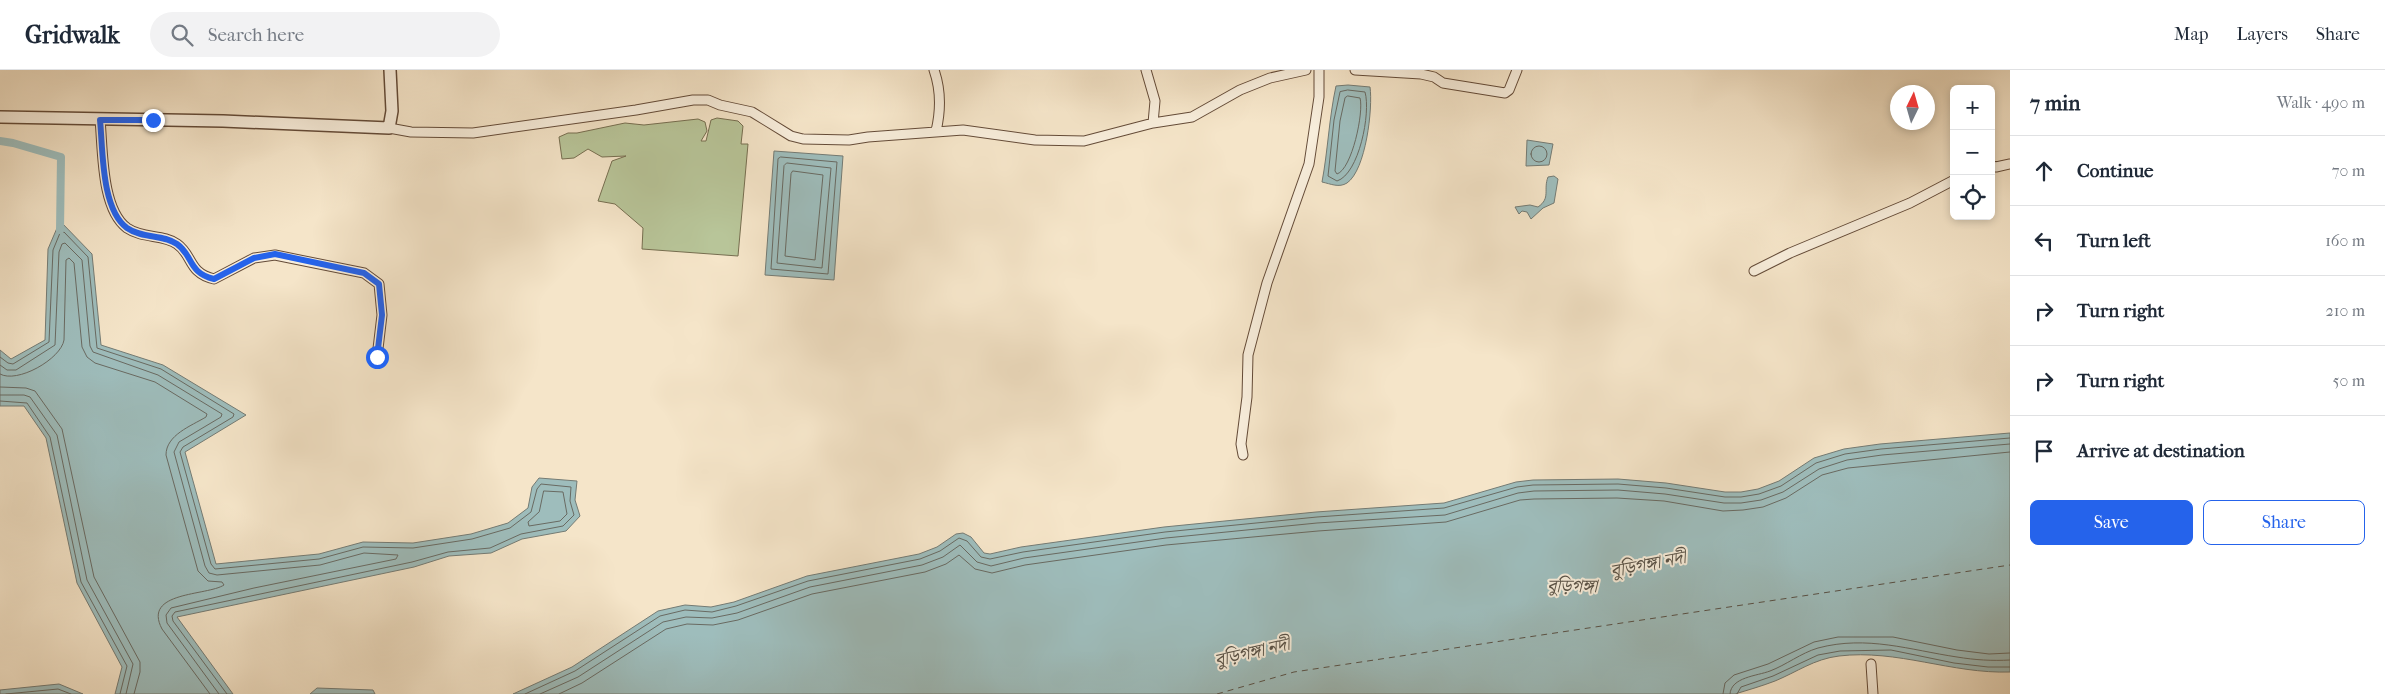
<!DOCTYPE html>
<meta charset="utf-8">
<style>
body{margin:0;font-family:"IM FELL French Canon","Noto Serif Bengali",serif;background:#f2f2f3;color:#1f2937}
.controls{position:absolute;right:15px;top:15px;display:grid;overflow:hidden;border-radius:8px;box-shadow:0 2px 8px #0003}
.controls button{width:45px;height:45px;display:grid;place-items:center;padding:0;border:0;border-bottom:1px solid #e0e1e3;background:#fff;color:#1f2937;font:25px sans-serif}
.compass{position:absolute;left:1890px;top:15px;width:45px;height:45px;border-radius:50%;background:#fff;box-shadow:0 2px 8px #0003;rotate:5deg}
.stop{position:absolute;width:15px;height:15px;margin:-11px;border:4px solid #2563eb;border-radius:50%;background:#fff}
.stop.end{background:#2563eb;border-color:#fff;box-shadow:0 1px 5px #0008}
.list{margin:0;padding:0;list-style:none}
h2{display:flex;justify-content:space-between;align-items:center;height:65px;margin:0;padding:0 20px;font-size:21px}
h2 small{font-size:16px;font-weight:400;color:#747a83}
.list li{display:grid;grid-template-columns:32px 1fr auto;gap:15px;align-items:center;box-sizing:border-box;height:70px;padding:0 20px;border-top:1px solid #e0e1e3}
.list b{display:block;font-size:19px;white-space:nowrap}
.list em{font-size:16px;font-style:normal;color:#747a83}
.actions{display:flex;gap:10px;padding:15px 20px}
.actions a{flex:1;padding:11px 0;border:1px solid #2563eb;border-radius:8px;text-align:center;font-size:18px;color:#2563eb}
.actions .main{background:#2563eb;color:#fff}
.icon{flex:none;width:28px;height:28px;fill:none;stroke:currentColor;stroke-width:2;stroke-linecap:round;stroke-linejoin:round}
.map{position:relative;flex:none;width:2010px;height:624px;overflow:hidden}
header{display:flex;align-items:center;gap:30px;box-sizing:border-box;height:70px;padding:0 25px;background:#fff;border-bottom:1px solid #e0e1e3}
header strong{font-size:24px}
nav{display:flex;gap:28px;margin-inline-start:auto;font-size:18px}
.search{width:350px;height:45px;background:#f2f2f3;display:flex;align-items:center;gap:12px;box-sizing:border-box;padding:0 18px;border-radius:28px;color:#747a83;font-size:19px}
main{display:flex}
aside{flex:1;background:#fff}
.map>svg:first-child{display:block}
.green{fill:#b8c599;stroke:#766e50}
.water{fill:#9ebdbc;stroke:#747b74}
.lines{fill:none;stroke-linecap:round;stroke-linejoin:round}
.shore{stroke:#696a62;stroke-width:1}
.canal{stroke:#9ebdbc;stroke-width:8}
.ferry{stroke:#595247;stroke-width:1;stroke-dasharray:6 5;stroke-linecap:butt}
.minor-casing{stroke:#644b38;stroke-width:11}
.tertiary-casing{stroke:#644b38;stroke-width:14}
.minor{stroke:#f8eedc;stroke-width:9}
.tertiary{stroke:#f8eedc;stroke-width:11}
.route{stroke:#2563eb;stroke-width:6}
.labels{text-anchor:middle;stroke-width:4;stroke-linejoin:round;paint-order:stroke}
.water-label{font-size:18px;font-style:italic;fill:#595247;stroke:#f8eedc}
</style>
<header>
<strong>Gridwalk</strong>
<div class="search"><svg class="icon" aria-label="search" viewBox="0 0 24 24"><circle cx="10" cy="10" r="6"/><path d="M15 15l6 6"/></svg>Search here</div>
<nav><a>Map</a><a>Layers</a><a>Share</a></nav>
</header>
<main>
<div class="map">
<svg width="2010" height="624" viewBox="0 0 2010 624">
<rect width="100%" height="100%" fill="#f5e5c9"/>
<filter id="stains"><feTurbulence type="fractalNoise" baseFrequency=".004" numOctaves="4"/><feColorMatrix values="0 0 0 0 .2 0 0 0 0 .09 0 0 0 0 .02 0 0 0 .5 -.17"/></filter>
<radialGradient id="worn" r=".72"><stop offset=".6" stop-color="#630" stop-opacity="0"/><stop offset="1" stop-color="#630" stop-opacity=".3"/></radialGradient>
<!-- green -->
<path class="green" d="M 717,48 L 738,51 L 743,56 L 741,74 L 748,74 L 738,186 L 642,179 L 643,158 L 615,134 L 598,131 L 612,91 L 626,86 L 602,87 L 588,79 L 574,88 L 562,89 L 559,67 L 568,63 L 577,63 L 625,53 L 644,55 L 698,49 L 705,52 L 707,61 L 701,71 L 706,71 L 711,50 Z"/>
<!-- water -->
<path class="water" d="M 1348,15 L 1370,17 C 1373,38 1366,100 1347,113 C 1339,118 1331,114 1322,112 C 1328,80 1329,48 1336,16 Z
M 1527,70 L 1553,74 L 1549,95 L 1526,96 Z
M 774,81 L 843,86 L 834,210 L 765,205 Z
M 1554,106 L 1558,109 L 1554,133 L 1543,138 L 1531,149 L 1527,142 L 1522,141 L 1519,144 L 1515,137 L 1530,135 L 1538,137 C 1551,128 1543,120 1548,107 Z
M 60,151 L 92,184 L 101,275 L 163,295 L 246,345 L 185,382 L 216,494 L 319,484 L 363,472 L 413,473 L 471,464 L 508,453 L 528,438 L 532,417 L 539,408 L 577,411 L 575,430 L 580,446 L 566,461 L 522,469 L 491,483 L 449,486 L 414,497 L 177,547 L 233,624 L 115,624 L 122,597 L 77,513 L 46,368 L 24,336 L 0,336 L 0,280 L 11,289 L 45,270 L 48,179 Z
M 2010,363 L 2010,602 C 1952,604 1897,579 1839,586 C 1814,589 1797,602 1775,611 C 1762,616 1748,620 1735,624 L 513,624 L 572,597 L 658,541 L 685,535 L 711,537 L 734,532 L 807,506 L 919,484 L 937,477 L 956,464 L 963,463 L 971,467 L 984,483 L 990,484 L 1021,477 L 1164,457 L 1316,442 L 1444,433 L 1516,412 L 1533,410 L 1618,409 L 1666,413 L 1725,422 L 1741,422 L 1758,419 L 1779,411 L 1814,388 L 1844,379 L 1880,374 Z
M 59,614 L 83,624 L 0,624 L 0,620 Z
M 317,618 L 373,620 L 375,624 L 310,624 Z"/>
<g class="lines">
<!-- shore -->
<path class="shore" d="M 1348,20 L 1365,22 C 1371,43 1359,104 1337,111 L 1328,106 L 1334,50 L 1340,22 Z
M 1348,26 L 1360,28 C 1364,42 1352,99 1337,104 L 1335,101 L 1340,51 L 1345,28 Z
M1531 84a8 8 0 1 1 16 0a8 8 0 1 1-16 0Z
M 781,87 L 837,92 L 828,204 L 771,199 L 778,89 Z
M 787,93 L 831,98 L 822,198 L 777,193 L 784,96 Z
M 793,101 L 823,105 L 815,190 L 785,186 L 791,104 Z
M 0,287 L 8,293 L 13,294 L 49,272 L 53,180 L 60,163 L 64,162 L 88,187 L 97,278 L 161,299 L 234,344 L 233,347 L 183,377 L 180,382 L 211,494 L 215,499 L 319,489 L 363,477 L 413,478 L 472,469 L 510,458 L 531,442 L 537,419 L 541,414 L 571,417 L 570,431 L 574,445 L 563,456 L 521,464 L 490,478 L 448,482 L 412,492 L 175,542 L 172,546 L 173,551 L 227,624
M 0,295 L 7,300 L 16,300 L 55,275 L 59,182 L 62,174 L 65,173 L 82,190 L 90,276 L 93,282 L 158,305 L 222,344 L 221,347 L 179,372 L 174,382 L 205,496 L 209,503 L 217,505 L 320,495 L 364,483 L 398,485 L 396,489 L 254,518 L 171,538 L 166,545 L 167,553 L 219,624
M 0,304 C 17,314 61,289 64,270 L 66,190 L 69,188 L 74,193 L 82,277 L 87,287 L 95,293 L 155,312 L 207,344 L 206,347 C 191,356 166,365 166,385 L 198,501 L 208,511 L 222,512 L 224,515 C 207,526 142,521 162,559 L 210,624
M 0,317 L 26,318 L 35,321 L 62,359 L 94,507 L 140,592 L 140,602 L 134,624
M 0,325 L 24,325 L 30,327 L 57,365 L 87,510 L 133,594 L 126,624
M 0,331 L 27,333 L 50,367 L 81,512 L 127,596 L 120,624
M 544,421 L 563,422 L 567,444 L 560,451 L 529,456 L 528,452 L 539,442 Z
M 6,624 L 58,619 L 71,624
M 525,624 L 575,601 L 660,546 L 685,540 L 712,542 L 736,536 L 808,511 L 920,489 L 940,481 L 959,468 L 967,471 L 981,487 L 990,489 L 1023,482 L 1165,462 L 1317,447 L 1444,438 L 1517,417 L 1533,415 L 1618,414 L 1666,418 L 1725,427 L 1741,427 L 1759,424 L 1781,416 L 1816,393 L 1845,384 L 1881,379 L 2010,368
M 540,624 L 578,607 L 663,552 L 686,547 L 712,548 L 737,543 L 810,517 L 922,495 L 943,487 L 960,475 L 977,492 L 991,496 L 1024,488 L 1166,468 L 1317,453 L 1445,445 L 1518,423 L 1534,421 L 1618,420 L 1665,424 L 1724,433 L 1741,433 L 1761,430 L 1783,422 L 1819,399 L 1847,390 L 1882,385 L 2010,374
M 559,624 L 582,613 L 666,559 L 687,554 L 713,555 L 738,550 L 812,524 L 925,502 L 946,494 L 959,485 L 975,499 L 992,503 L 1025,495 L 1166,475 L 1318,461 L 1446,452 L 1520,430 L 1534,429 L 1617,428 L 1664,431 L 1723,441 L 1743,440 L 1763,437 L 1786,428 L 1822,405 L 1848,398 L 2010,382
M 1723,624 L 1725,613 L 1734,605 L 1768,594 L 1814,572 L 1838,567 L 1893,567 L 1957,580 L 1989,584 L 2010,583
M 1730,624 C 1731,607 1757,606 1770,601 C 1786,595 1801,583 1818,578 C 1867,565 1910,580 1957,587 C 1975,590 1992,591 2010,590
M 1737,624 L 1741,617 L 1773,606 L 1818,585 L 1840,581 L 1891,580 L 1954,593 L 1988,597 L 2010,597"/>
<!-- canal -->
<path class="canal" d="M 0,71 L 13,73 L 61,87 L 60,160"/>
<!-- ferry -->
<path class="ferry" d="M 1217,624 L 1294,602 L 2010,495"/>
<defs>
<path id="minor" d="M 934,0 C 941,20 941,40 936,61
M 1146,0 L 1155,31 L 1153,53
M 1355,0 L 1421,4 L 1434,7 L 1443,13 L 1505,23 L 1509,20 L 1517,0
M 100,50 C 103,79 101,139 127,158 C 143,169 163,164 177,174 C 193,185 188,203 214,209 L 254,188 L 275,185 L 364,203 L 379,214 L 382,245 L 377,287
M 389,58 L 411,62 L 473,63 L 636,40 L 693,30 L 708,30 L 720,35 L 752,42 L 791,66 L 803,69 L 849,70 L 868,67 L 963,60 L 1035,70 L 1084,71 L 1153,53 L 1192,47 L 1240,20 L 1270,8 L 1306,0
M 1991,96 L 1996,97 L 2010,94
M 1754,201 L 1790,183 L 1910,133 L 1954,110
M 1243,385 L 1241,374 L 1247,327 L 1248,285 L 1267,213 L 1309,94 L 1319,27 L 1319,0
M 1871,594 L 1873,624"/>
<path id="tertiary" d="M 0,47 L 223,51 L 389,58 L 392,41 L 390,0"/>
</defs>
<!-- minor casing -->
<use href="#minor" class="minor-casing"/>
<!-- tertiary casing -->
<use href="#tertiary" class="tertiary-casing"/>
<!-- minor -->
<use href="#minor" class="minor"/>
<!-- tertiary -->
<use href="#tertiary" class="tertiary"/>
</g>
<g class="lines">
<!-- route -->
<path class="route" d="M 153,50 L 100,50 C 103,79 101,139 127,158 C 143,169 163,164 177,174 C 193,185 188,203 214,209 L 254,188 L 275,184 L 364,203 L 379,214 L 382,245 L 377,287"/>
</g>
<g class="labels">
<!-- water labels -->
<g class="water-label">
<text transform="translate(1648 494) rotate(-11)" y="6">বুড়িগঙ্গা নদী</text>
<text x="1572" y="522">বুড়িগঙ্গা</text>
<text transform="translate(1252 582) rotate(-13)" y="6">বুড়িগঙ্গা নদী</text>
</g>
</g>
<rect width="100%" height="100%" filter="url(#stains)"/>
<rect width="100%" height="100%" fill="url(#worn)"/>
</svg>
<div class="controls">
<button>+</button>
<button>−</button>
<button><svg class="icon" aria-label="locate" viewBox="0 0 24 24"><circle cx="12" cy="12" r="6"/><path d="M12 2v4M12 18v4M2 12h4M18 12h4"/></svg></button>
</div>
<svg class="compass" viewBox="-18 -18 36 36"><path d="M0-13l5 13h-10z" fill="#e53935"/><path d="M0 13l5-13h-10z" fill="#747a83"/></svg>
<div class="stop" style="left:377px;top:287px"></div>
<div class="stop end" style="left:153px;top:50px"></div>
</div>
<aside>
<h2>7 min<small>Walk · 490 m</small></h2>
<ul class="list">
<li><svg class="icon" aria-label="ahead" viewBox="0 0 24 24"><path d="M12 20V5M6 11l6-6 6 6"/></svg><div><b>Continue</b></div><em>70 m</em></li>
<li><svg class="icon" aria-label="left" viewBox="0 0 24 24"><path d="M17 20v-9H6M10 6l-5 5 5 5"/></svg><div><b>Turn left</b></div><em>160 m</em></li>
<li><svg class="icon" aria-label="right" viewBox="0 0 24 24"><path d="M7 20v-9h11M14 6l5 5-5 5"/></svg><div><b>Turn right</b></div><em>210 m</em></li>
<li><svg class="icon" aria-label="right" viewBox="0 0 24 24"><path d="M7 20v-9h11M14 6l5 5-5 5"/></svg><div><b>Turn right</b></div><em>50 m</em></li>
<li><svg class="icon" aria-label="arrive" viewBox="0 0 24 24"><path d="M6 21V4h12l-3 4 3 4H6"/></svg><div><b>Arrive at destination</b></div></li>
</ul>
<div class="actions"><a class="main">Save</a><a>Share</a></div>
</aside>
</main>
